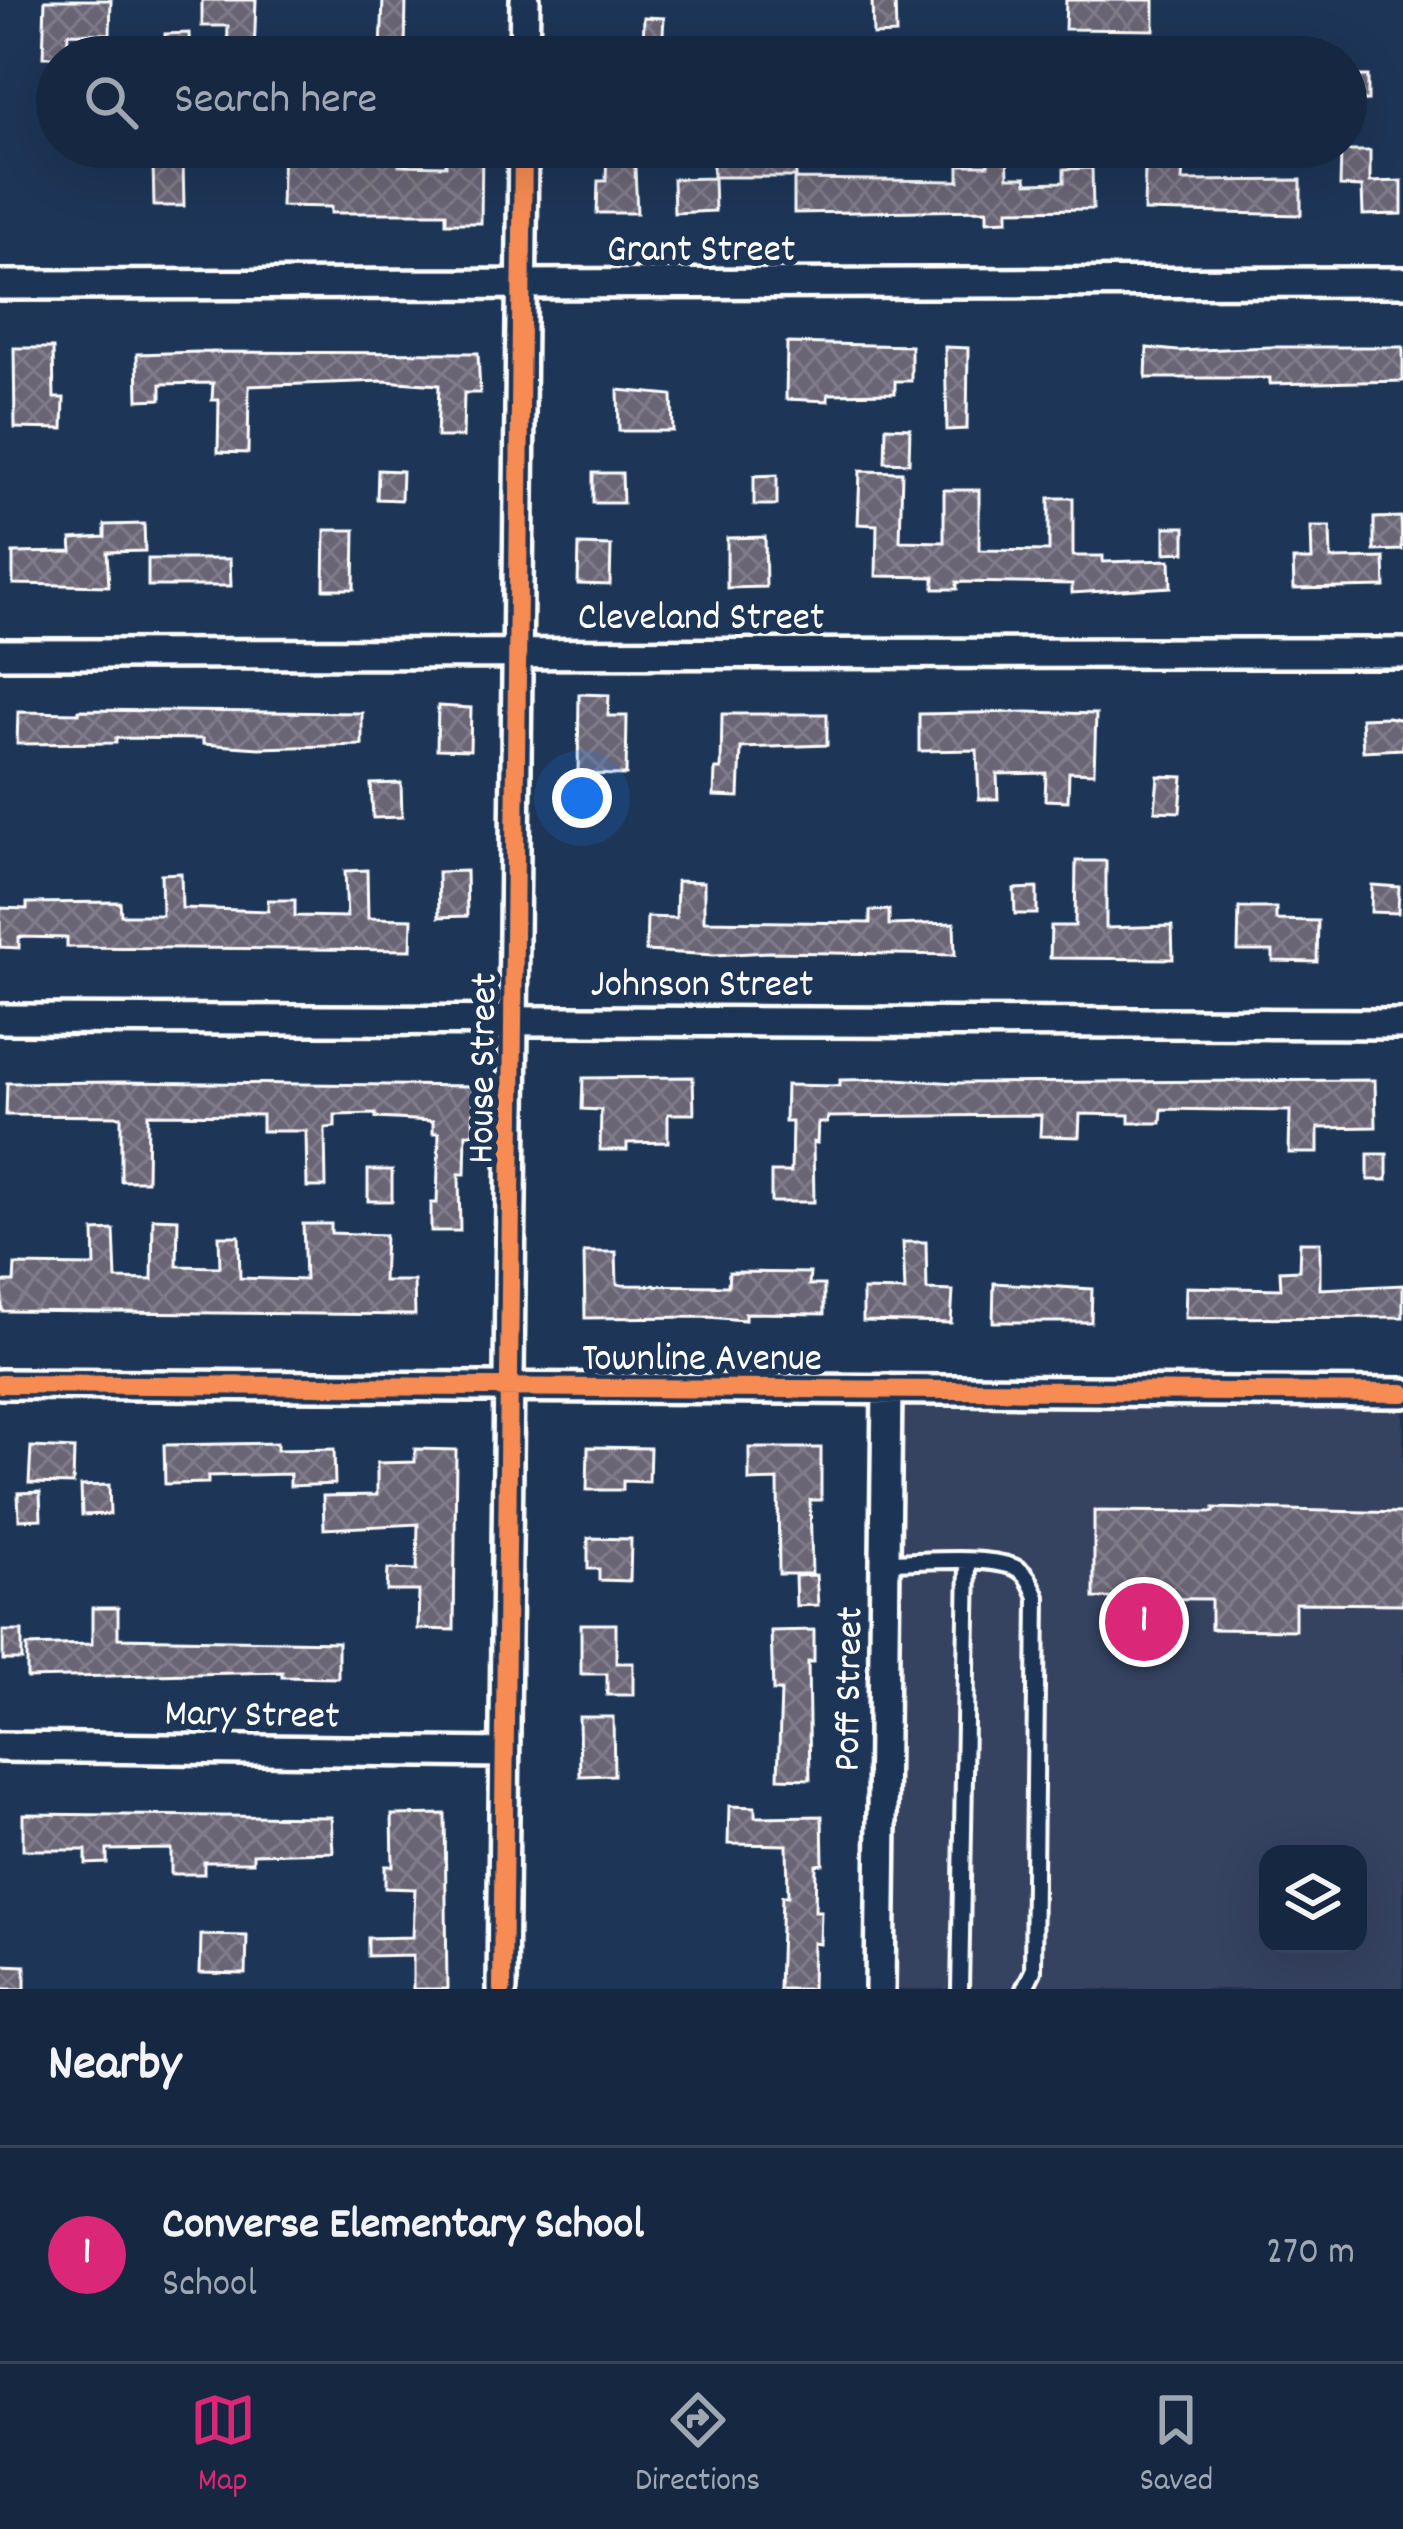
<!DOCTYPE html>
<style>
body{margin:0;font-family:Dekko,sans-serif;background:#1f3048;color:#f1f3f6}
.controls{position:absolute;right:36px;bottom:36px;display:grid;overflow:hidden;border-radius:24px;box-shadow:0 12px 48px #0002}
.controls button{width:108px;height:108px;display:grid;place-items:center;padding:0;border:0;border-bottom:3px solid #35445a;background:#162841;color:#f1f3f6;font:60px sans-serif}
.you{position:absolute;left:582px;top:798px;width:42px;height:42px;margin:-30px;border:9px solid #fff;border-radius:50%;background:#1a73e8;box-shadow:0 0 0 18px #1a73e833}
.badge{display:grid;place-items:center;width:78px;height:78px;border-radius:50%;background:#db2777;color:#fff;font-size:39px;font-weight:700}
.pin{position:absolute;translate:-50% -50%;border:6px solid #fff;box-shadow:0 3px 12px #0006}
.list{margin:0;padding:0;list-style:none}
h2{display:flex;justify-content:space-between;align-items:center;height:156px;margin:0;padding:0 48px;font-size:51px}
h2 small{font-size:39px;font-weight:400;color:#9ea6b1}
.list li{display:grid;grid-template-columns:78px 1fr auto;gap:36px;align-items:center;box-sizing:border-box;height:216px;padding:0 48px;border-top:3px solid #35445a}
.list b{display:block;font-size:45px;white-space:nowrap}
.list p{margin:0;font-size:39px;white-space:nowrap;color:#9ea6b1}
.list em{font-size:39px;font-style:normal;color:#9ea6b1}
.icon{flex:none;width:66px;height:66px;fill:none;stroke:currentColor;stroke-width:2;stroke-linecap:round;stroke-linejoin:round}
.map{position:relative;flex:none;width:1403px;height:1989px;overflow:hidden}
.search{position:absolute;background:#162841;box-shadow:0 12px 48px #0002;left:36px;right:36px;top:36px;height:132px;display:flex;align-items:center;gap:30px;box-sizing:border-box;padding:0 42px;border-radius:66px;color:#9ea6b1;font-size:45px}
.sheet{height:372px;background:#162841}
nav{display:flex;justify-content:space-around;align-items:center;box-sizing:border-box;height:168px;border-top:3px solid #35445a;background:#162841;font-size:33px;color:#9ea6b1}
nav a{display:grid;justify-items:center;gap:6px}
nav .on{color:#db2777}
.map>svg:first-child{display:block}
.built{fill:#344360;fill-rule:evenodd}
.building{fill:url(#building-cross-hatch);stroke:#fff;stroke-width:3}
.lines{fill:none;stroke-linecap:round;stroke-linejoin:round}
.service-casing{stroke:#fff;stroke-width:22}
.minor-casing{stroke:#fff;stroke-width:36}
.service{stroke:#1d3557;stroke-width:14}
.minor{stroke:#1d3557;stroke-width:27}
.cycleway-casing{stroke:#1d3557;stroke-width:26}
.cycleway{stroke:#f68b52;stroke-width:18}
.labels{text-anchor:middle;stroke-width:12;stroke-linejoin:round;paint-order:stroke}
.street-label{font-size:39px;fill:#fff;stroke:#1d3557}
</style>
<div class="map">
<svg width="1403" height="1989" viewBox="0 0 1403 1989">
<defs>
<pattern id="building-cross-hatch" width="8" height="8" patternUnits="userSpaceOnUse" patternTransform="scale(3)"><rect width="8" height="8" fill="#696575"/><path d="M0 0l8 8M0 8l8-8" fill="none" stroke="#807c8a"/></pattern>
</defs>
<rect width="100%" height="100%" fill="#1d3557"/>
<filter id="ink" filterUnits="userSpaceOnUse"><feTurbulence type="fractalNoise" baseFrequency=".00833" numOctaves="2"/><feDisplacementMap in="SourceGraphic" scale="24" xChannelSelector="R" yChannelSelector="G"/><feConvolveMatrix kernelMatrix="1 2 1 2 8 2 1 2 1" color-interpolation-filters="sRGB"/></filter>
<g filter="url(#ink)">
<!-- built -->
<path class="built" d="M 887,1389 L 1403,1390 L 1403,1989 L 880,1989 ZM 1268,1854 L 1358,1854 L 1358,1944 L 1268,1944 Z"/>
<!-- building -->
<path class="building" d="M 45,0 L 111,0 L 110,34 L 68,33 L 67,57 L 43,57 Z
M 202,0 L 256,0 L 254,57 L 227,57 L 228,26 L 202,26 Z
M 383,0 L 406,0 L 405,50 L 381,49 Z
M 872,0 L 895,0 L 896,34 L 873,35 Z
M 1066,0 L 1154,0 L 1154,30 L 1065,29 Z
M 644,17 L 664,18 L 662,49 L 643,48 Z
M 189,33 L 190,57 L 166,57 L 165,34 Z
M 1346,76 L 1368,76 L 1368,100 L 1346,101 Z
M 283,147 L 399,147 L 399,165 L 446,166 L 446,147 L 482,147 L 481,223 L 446,223 L 446,213 L 331,213 L 331,207 L 281,206 Z
M 607,147 L 634,147 L 637,213 L 597,213 L 598,181 L 606,181 Z
M 713,149 L 795,150 L 796,177 L 713,177 Z
M 1007,151 L 1008,177 L 1026,177 L 1027,183 L 1064,182 L 1064,169 L 1092,168 L 1093,209 L 1008,210 L 1008,220 L 987,221 L 987,210 L 794,213 L 794,179 L 959,181 L 959,165 L 988,165 L 987,152 Z
M 1341,151 L 1370,151 L 1370,182 L 1402,181 L 1402,214 L 1363,215 L 1362,187 L 1340,186 Z
M 183,161 L 184,206 L 154,206 L 153,162 Z
M 1145,167 L 1183,167 L 1182,181 L 1301,180 L 1301,215 L 1144,211 Z
M 714,178 L 715,211 L 674,213 L 673,179 Z
M 787,343 L 911,346 L 911,381 L 895,381 L 895,393 L 828,394 L 828,401 L 786,399 Z
M 945,347 L 968,348 L 967,429 L 947,430 Z
M 1270,347 L 1403,347 L 1403,381 L 1270,384 L 1270,378 L 1146,378 L 1147,348 L 1178,351 Z
M 14,348 L 53,348 L 54,398 L 64,398 L 63,429 L 15,428 Z
M 198,352 L 478,353 L 480,393 L 464,393 L 463,437 L 437,437 L 439,385 L 383,381 L 249,386 L 248,453 L 218,452 L 219,400 L 212,400 L 213,383 L 161,384 L 161,399 L 138,400 L 137,354 Z
M 618,390 L 672,395 L 673,431 L 619,431 Z
M 886,427 L 910,428 L 909,463 L 885,462 Z
M 378,470 L 402,471 L 401,500 L 377,499 Z
M 860,471 L 902,472 L 900,541 L 944,542 L 944,490 L 979,490 L 979,550 L 1049,551 L 1049,498 L 1073,498 L 1073,556 L 1103,556 L 1103,562 L 1170,560 L 1171,587 L 1072,593 L 1072,584 L 957,582 L 957,589 L 934,589 L 934,577 L 876,576 L 877,525 L 858,524 Z
M 593,473 L 622,473 L 623,503 L 593,503 Z
M 777,475 L 777,505 L 754,505 L 754,476 Z
M 1401,517 L 1402,550 L 1374,551 L 1374,518 Z
M 144,524 L 145,551 L 107,552 L 109,586 L 13,584 L 13,553 L 72,552 L 71,539 L 105,537 L 105,525 Z
M 1165,527 L 1185,527 L 1185,552 L 1165,553 Z
M 1311,527 L 1330,527 L 1331,559 L 1384,558 L 1385,587 L 1294,589 L 1293,560 L 1312,560 Z
M 325,530 L 355,530 L 354,589 L 324,589 Z
M 765,537 L 766,587 L 727,588 L 727,538 Z
M 579,545 L 611,546 L 610,585 L 578,584 Z
M 148,559 L 230,559 L 231,586 L 148,586 Z
M 579,694 L 609,695 L 608,716 L 627,716 L 626,775 L 578,774 Z
M 438,706 L 471,708 L 470,750 L 437,749 Z
M 79,710 L 362,713 L 362,745 L 259,748 L 203,744 L 203,739 L 116,738 L 116,743 L 17,744 L 18,712 L 79,713 Z
M 1027,712 L 1096,714 L 1094,773 L 1069,772 L 1068,801 L 1045,800 L 1046,773 L 997,774 L 998,799 L 979,799 L 977,750 L 919,751 L 919,714 Z
M 722,714 L 827,714 L 827,745 L 741,748 L 739,797 L 714,796 L 715,769 L 721,769 Z
M 1388,717 L 1403,720 L 1403,749 L 1363,751 L 1361,718 Z
M 1158,776 L 1183,777 L 1180,812 L 1155,811 Z
M 401,783 L 402,817 L 373,818 L 371,784 Z
M 1076,861 L 1106,861 L 1106,928 L 1172,926 L 1173,959 L 1050,958 L 1051,926 L 1075,926 Z
M 367,870 L 368,918 L 412,919 L 411,950 L 67,947 L 67,938 L 19,937 L 19,948 L 0,947 L 0,908 L 27,909 L 27,903 L 120,902 L 121,915 L 162,915 L 161,874 L 181,873 L 182,908 L 268,911 L 268,900 L 295,900 L 295,916 L 347,917 L 345,871 Z
M 466,871 L 467,916 L 439,917 L 438,872 Z
M 677,881 L 704,882 L 704,921 L 870,923 L 870,911 L 889,910 L 889,925 L 954,923 L 955,955 L 769,952 L 714,955 L 646,951 L 647,917 L 676,918 Z
M 1372,885 L 1399,887 L 1398,913 L 1371,912 Z
M 1037,888 L 1037,914 L 1015,914 L 1014,889 Z
M 1239,908 L 1276,908 L 1276,920 L 1318,921 L 1317,962 L 1273,961 L 1273,951 L 1238,951 Z
M 693,1077 L 694,1114 L 668,1114 L 668,1142 L 627,1143 L 627,1150 L 600,1150 L 601,1110 L 582,1109 L 583,1078 Z
M 895,1079 L 956,1083 L 1375,1080 L 1376,1127 L 1318,1128 L 1318,1153 L 1289,1153 L 1290,1111 L 1162,1109 L 1161,1123 L 1129,1123 L 1129,1115 L 1080,1114 L 1079,1137 L 1040,1136 L 1041,1115 L 828,1117 L 827,1123 L 818,1123 L 817,1143 L 813,1142 L 814,1202 L 771,1202 L 771,1172 L 791,1172 L 792,1122 L 785,1122 L 786,1085 L 840,1086 L 840,1080 Z
M 120,1082 L 474,1086 L 473,1134 L 466,1134 L 465,1174 L 459,1174 L 460,1231 L 431,1231 L 431,1203 L 437,1203 L 439,1133 L 433,1133 L 433,1121 L 376,1118 L 376,1114 L 335,1115 L 335,1127 L 325,1128 L 326,1187 L 307,1187 L 306,1131 L 262,1131 L 262,1115 L 148,1114 L 147,1181 L 121,1181 L 121,1116 L 6,1115 L 7,1083 Z
M 1368,1154 L 1387,1154 L 1387,1180 L 1368,1180 Z
M 368,1170 L 392,1170 L 392,1201 L 368,1201 Z
M 153,1218 L 178,1219 L 177,1266 L 220,1267 L 219,1236 L 239,1236 L 240,1278 L 305,1280 L 303,1224 L 331,1224 L 331,1233 L 385,1235 L 383,1281 L 414,1281 L 415,1315 L 2,1311 L 2,1282 L 14,1282 L 15,1265 L 95,1266 L 94,1231 L 114,1230 L 116,1279 L 152,1280 Z
M 903,1242 L 926,1242 L 927,1290 L 953,1291 L 951,1323 L 863,1321 L 863,1290 L 905,1291 Z
M 1300,1242 L 1320,1242 L 1320,1289 L 1403,1285 L 1403,1317 L 1185,1318 L 1186,1287 L 1281,1289 L 1280,1271 L 1299,1270 Z
M 584,1252 L 616,1252 L 617,1284 L 622,1285 L 728,1286 L 729,1272 L 810,1273 L 809,1285 L 824,1285 L 824,1314 L 745,1313 L 745,1320 L 708,1317 L 585,1318 Z
M 994,1283 L 1092,1289 L 1091,1322 L 993,1322 Z
M 277,1443 L 277,1450 L 334,1449 L 335,1484 L 290,1486 L 290,1474 L 208,1476 L 208,1483 L 165,1484 L 164,1445 Z
M 31,1447 L 74,1449 L 73,1484 L 29,1483 Z
M 588,1447 L 650,1448 L 649,1482 L 623,1481 L 623,1490 L 587,1490 Z
M 749,1448 L 821,1448 L 821,1500 L 810,1500 L 812,1574 L 779,1574 L 778,1480 L 749,1481 Z
M 415,1449 L 456,1450 L 454,1630 L 418,1629 L 419,1591 L 387,1591 L 388,1569 L 417,1570 L 418,1524 L 324,1529 L 323,1496 L 377,1495 L 377,1463 L 415,1462 Z
M 109,1485 L 110,1514 L 82,1515 L 81,1486 Z
M 40,1492 L 41,1519 L 19,1520 L 18,1493 Z
M 1214,1508 L 1403,1513 L 1403,1604 L 1295,1603 L 1295,1630 L 1211,1629 L 1211,1599 L 1094,1598 L 1094,1511 L 1214,1512 Z
M 588,1538 L 631,1539 L 630,1581 L 599,1580 L 599,1569 L 588,1569 Z
M 816,1575 L 818,1605 L 796,1606 L 795,1576 Z
M 92,1608 L 118,1608 L 118,1638 L 338,1642 L 338,1678 L 282,1677 L 282,1672 L 27,1678 L 27,1646 L 92,1644 Z
M 581,1624 L 616,1624 L 616,1663 L 633,1663 L 633,1695 L 607,1695 L 607,1674 L 581,1674 Z
M 814,1630 L 814,1662 L 808,1662 L 810,1779 L 778,1778 L 781,1691 L 773,1691 L 771,1631 Z
M 3,1631 L 22,1631 L 22,1660 L 3,1660 Z
M 579,1717 L 613,1717 L 614,1775 L 580,1776 Z
M 729,1806 L 755,1807 L 755,1817 L 822,1816 L 823,1864 L 816,1865 L 815,1911 L 821,1911 L 820,1944 L 813,1943 L 812,1989 L 779,1989 L 782,1896 L 788,1896 L 787,1845 L 728,1844 Z
M 23,1814 L 331,1817 L 333,1852 L 253,1854 L 253,1862 L 204,1862 L 204,1874 L 171,1874 L 171,1849 L 107,1850 L 107,1863 L 86,1864 L 86,1850 L 23,1850 Z
M 445,1814 L 447,1989 L 413,1989 L 413,1955 L 368,1956 L 368,1938 L 413,1937 L 415,1889 L 385,1888 L 385,1866 L 393,1866 L 392,1815 Z
M 201,1935 L 247,1936 L 246,1974 L 200,1973 Z
M 0,1965 L 25,1966 L 25,1989 L 0,1989 Z"/>
<g class="lines">
<defs>
<path id="service" d="M 886,1562 C 921,1562 982,1555 1014,1567 C 1027,1572 1032,1585 1037,1597 L 1033,1971 L 1024,1989
M 960,1989 L 968,1563"/>
<path id="minor" d="M 524,57 L 525,0
M 0,285 L 1403,282
M 0,654 L 1403,653
M 0,1019 L 1403,1024
M 0,1384 L 1403,1393
M 0,1747 L 504,1753
M 502,1989 L 523,147
M 880,1989 L 887,1389"/>
</defs>
<!-- service casing -->
<use href="#service" class="service-casing"/>
<!-- minor casing -->
<use href="#minor" class="minor-casing"/>
<!-- service -->
<use href="#service" class="service"/>
<!-- minor -->
<use href="#minor" class="minor"/>
<defs>
<path id="cycleway" d="M 0,1384 L 1403,1393
M 502,1989 L 523,147"/>
</defs>
<!-- cycleway casing -->
<use href="#cycleway" class="cycleway-casing"/>
<!-- cycleway -->
<use href="#cycleway" class="cycleway"/>
</g>
</g>
<g class="labels">
<!-- street labels -->
<g class="street-label">
<text x="701" y="260">Grant Street</text>
<text x="701" y="628">Cleveland Street</text>
<text x="702" y="995">Johnson Street</text>
<text transform="translate(479 1068) rotate(-89)" y="14">House Street</text>
<text x="702" y="1369">Townline Avenue</text>
<text transform="translate(845 1689) rotate(-89)" y="14">Poff Street</text>
<text transform="translate(252 1711) rotate(1)" y="14">Mary Street</text>
</g>
</g>
</svg>
<div class="controls">
<button><svg class="icon" aria-label="layers" viewBox="0 0 24 24"><path d="M12 4l9 5-9 5-9-5zM3 14l9 5 9-5"/></svg></button>
</div>
<div class="you"></div>
<div class="pin badge" style="left:1144px;top:1622px">1</div>
<div class="search"><svg class="icon" aria-label="search" viewBox="0 0 24 24"><circle cx="10" cy="10" r="6"/><path d="M15 15l6 6"/></svg>Search here</div>
</div>
<section class="sheet">
<h2>Nearby<small></small></h2>
<ul class="list">
<li><span class="badge">1</span><div><b>Converse Elementary School</b><p>School</p></div><em>270 m</em></li>
</ul>
</section>
<nav>
<a class="on"><svg class="icon" aria-label="map" viewBox="0 0 24 24"><path d="M3 6l6-2 6 2 6-2v14l-6 2-6-2-6 2zM9 4v14M15 6v14"/></svg>Map</a>
<a><svg class="icon" aria-label="directions" viewBox="0 0 24 24"><path d="M12 3l9 9-9 9-9-9zM9 14v-3h6M13 9l2 2-2 2"/></svg>Directions</a>
<a><svg class="icon" aria-label="saved" viewBox="0 0 24 24"><path d="M7 4h10v16l-5-4-5 4z"/></svg>Saved</a>
</nav>
